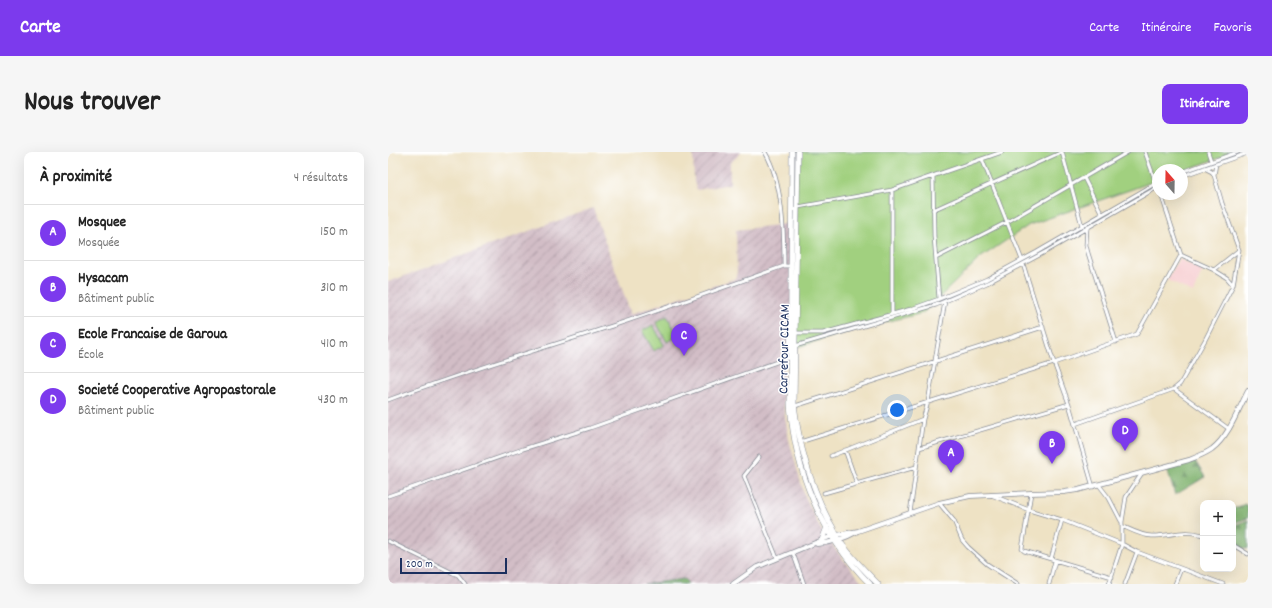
<!DOCTYPE html>
<html lang="fr">
<meta charset="utf-8">
<style>
body{margin:0;font-family:Dekko,sans-serif;background:#f6f6f6;color:#222}
.controls{position:absolute;right:12px;bottom:12px;display:grid;overflow:hidden;border-radius:8px;box-shadow:0 4px 16px #0002}
.controls button{width:36px;height:36px;display:grid;place-items:center;padding:0;border:0;border-bottom:1px solid #e0e0e0;background:#fff;color:#222;font:20px sans-serif}
.compass{position:absolute;left:764px;top:12px;width:36px;height:36px;border-radius:50%;background:#fff;box-shadow:0 4px 16px #0002;rotate:340deg}
.scale{position:absolute;left:12px;bottom:10px;width:107px;box-sizing:border-box;padding-left:4px;border:2px solid #1b2f5e;border-top:0;font-size:11px;line-height:14px;white-space:nowrap;color:#1b2f5e;-webkit-text-stroke:3px #fff;paint-order:stroke}
.you{position:absolute;left:509px;top:258px;width:14px;height:14px;margin:-10px;border:3px solid #fff;border-radius:50%;background:#1a73e8;box-shadow:0 0 0 6px #1a73e833}
.badge{display:grid;place-items:center;width:26px;height:26px;border-radius:50%;background:#7c3aed;color:#fff;font-size:13px;font-weight:700}
.pin{position:absolute;translate:-50% -33px;filter:drop-shadow(0 1px 2px #0008)}
.pin::after{content:'';position:absolute;top:21px;width:14px;height:12px;background:inherit;clip-path:polygon(0 0,100% 0,50% 100%)}
.list{margin:0;padding:0;list-style:none}
h2{display:flex;justify-content:space-between;align-items:center;height:52px;margin:0;padding:0 16px;font-size:17px}
h2 small{font-size:13px;font-weight:400;color:#767676}
.list li{display:grid;grid-template-columns:26px 1fr auto;gap:12px;align-items:center;box-sizing:border-box;height:56px;padding:0 16px;border-top:1px solid #e0e0e0}
.list b{display:block;font-size:15px;white-space:nowrap}
.list p{margin:0;font-size:13px;white-space:nowrap;color:#767676}
.list em{font-size:13px;font-style:normal;color:#767676}
.map{position:relative;flex:none;width:860px;height:432px;overflow:hidden;border-radius:8px}
header{display:flex;align-items:center;gap:24px;box-sizing:border-box;height:56px;padding:0 20px;background:#7c3aed;color:#fff}
header strong{font-size:19px}
nav{display:flex;gap:22px;margin-inline-start:auto;font-size:14px}
.intro{display:flex;align-items:center;justify-content:space-between;box-sizing:border-box;height:96px;padding:0 24px}
h1{margin:0;font-size:28px}
.button{padding:10px 18px;border-radius:8px;background:#7c3aed;color:#fff;font-size:14px;font-weight:700}
main{display:flex;gap:24px;padding:0 24px}
aside{flex:1;background:#fff;border-radius:8px;box-shadow:0 4px 16px #0002}
.map>svg:first-child{display:block}
.built{fill:#f7cfd2}
.industrial{fill:url(#industrial-furrows)}
.grass{fill:#a1d07f;stroke:#5e806e}
.forest{fill:url(#forest-firs);stroke:#4e7066}
.lines{fill:none;stroke-linecap:round;stroke-linejoin:round}
.minor-casing{stroke:#848891;stroke-width:4.5}
.tertiary-casing{stroke:#848891;stroke-width:5.5}
.primary-casing{stroke:#848891;stroke-width:6}
.minor{stroke:#fff;stroke-width:3}
.tertiary{stroke:#fff;stroke-width:4}
.primary{stroke:#fff;stroke-width:5}
.labels{text-anchor:middle;stroke-width:3;stroke-linejoin:round;paint-order:stroke}
.street-label{font-size:14px;fill:#1b2f5e;stroke:#fff}
</style>
<header>
<strong>Carte</strong>
<nav><a>Carte</a><a>Itinéraire</a><a>Favoris</a></nav>
</header>
<div class="intro"><h1>Nous trouver</h1><a class="button">Itinéraire</a></div>
<main>
<aside>
<h2>À proximité<small>4 résultats</small></h2>
<ul class="list">
<li><span class="badge">A</span><div><b>Mosquee</b><p>Mosquée</p></div><em>150 m</em></li>
<li><span class="badge">B</span><div><b>Hysacam</b><p>Bâtiment public</p></div><em>310 m</em></li>
<li><span class="badge">C</span><div><b>Ecole Francaise de Garoua</b><p>École</p></div><em>410 m</em></li>
<li><span class="badge">D</span><div><b>Societé Cooperative Agropastorale</b><p>Bâtiment public</p></div><em>430 m</em></li>
</ul>
</aside>
<div class="map">
<svg width="860" height="432" viewBox="0 0 860 432">
<defs>
<pattern id="industrial-furrows" width="10" height="10" patternUnits="userSpaceOnUse"><rect width="10" height="10" fill="#d2bdc6"/><path d="M-1 1l2-2M0 10L10 0M9 11l2-2" fill="none" stroke="#aa9aa4"/></pattern>
<pattern id="forest-firs" width="22" height="20" patternUnits="userSpaceOnUse"><rect width="22" height="20" fill="#80b26e"/><path d="M5 1l3.5 6h-7zM16 11l3.5 6h-7z" fill="#68915e"/></pattern>
</defs>
<rect width="100%" height="100%" fill="#fff"/>
<filter id="ink" filterUnits="userSpaceOnUse"><feTurbulence type="fractalNoise" baseFrequency=".025" numOctaves="2"/><feDisplacementMap in="SourceGraphic" scale="8" xChannelSelector="R" yChannelSelector="G"/><feConvolveMatrix kernelMatrix="1 2 1 2 8 2 1 2 1" color-interpolation-filters="sRGB"/></filter>
<filter id="wash" filterUnits="userSpaceOnUse"><feTurbulence type="fractalNoise" baseFrequency=".012" numOctaves="4" result="noise"/><feDisplacementMap in="SourceGraphic" scale="16" xChannelSelector="R" yChannelSelector="G"/><feGaussianBlur stdDeviation="0.9" result="paint"/><feColorMatrix in="noise" values="0 0 0 0 0 0 0 0 0 0 0 0 0 0 0 0 0 1.4 0 .05"/><feComposite in="paint" operator="in"/></filter>
<g filter="url(#wash)">
<rect width="100%" height="100%" fill="#eee2c4"/>
<!-- built -->
<path class="built" d="M 791,107 L 815,118 L 805,141 L 779,128 Z"/>
<!-- industrial -->
<path class="industrial" d="M 305,0 L 354,0 L 342,11 L 342,32 L 309,38 L 306,30 Z
M 205,56 L 243,162 L 349,126 L 348,78 L 396,72 L 407,68 L 406,196 L 394,189 L 396,259 L 401,288 L 416,342 L 432,376 L 454,406 L 476,432 L 0,432 L 0,130 Z"/>
<!-- grass -->
<path class="grass" d="M 409,0 L 848,0 L 794,19 L 794,18 L 770,18 L 770,28 L 641,73 L 592,106 L 535,161 L 468,177 L 406,196 Z
M 279,164 L 290,184 L 279,190 L 268,170 Z
M 265,173 L 276,193 L 266,199 L 254,179 Z"/>
<!-- forest -->
<path class="forest" d="M 807,309 L 817,325 L 787,343 L 779,317 Z
M 857,352 L 860,355 L 860,366 L 845,371 L 845,357 Z
M 860,368 L 860,397 L 851,396 L 845,390 L 845,374 Z
M 296,427 L 301,432 L 256,432 Z"/>
</g>
<g filter="url(#ink)">
<g class="lines">
<defs>
<path id="minor" d="M 377,0 C 395,31 396,79 396,114
M 674,0 L 694,74
M 757,0 L 768,31
M 820,0 L 823,9
M 594,7 L 634,108
M 816,16 L 824,20 L 826,23
M 794,20 L 850,0
M 545,24 L 546,84 L 551,147
M 794,24 L 860,1
M 696,26 L 714,62
M 410,55 L 504,38 L 614,0
M 545,58 L 674,0
M 699,75 L 698,93 L 700,101 L 728,190
M 793,103 L 826,118 L 851,98
M 548,106 L 619,70 L 740,0
M 635,112 L 666,211 L 681,252 L 705,335
M 826,118 L 839,126 L 845,133
M 504,162 L 504,38
M 407,181 L 435,181 L 523,157 L 551,147 L 599,127 L 649,100 L 770,30
M 407,194 L 548,153 L 599,131 L 659,99 L 770,35
M 786,237 L 841,277
M 0,248 C 75,220 152,197 227,173 C 284,154 340,134 396,114 L 404,114
M 407,254 L 655,175
M 687,272 L 786,237 L 792,232 L 817,188 L 845,133 L 851,98 L 834,51 L 826,23 L 828,12
M 412,290 L 666,211 L 749,182 L 793,103 L 773,42
M 531,296 L 681,252
M 457,298 L 469,332
M 443,304 L 535,267
M 371,305 L 356,324 L 389,406
M 711,333 L 721,346 L 733,369
M 436,341 L 528,315
M 643,341 L 634,397 L 636,399 L 724,425
M 603,343 L 641,358 L 674,368 L 734,392 L 749,400 L 835,432
M 0,344 L 135,297 L 202,276 L 403,205
M 551,351 L 566,369 L 574,388 L 580,395 L 599,412 L 630,432
M 522,361 L 535,267 L 540,250 L 557,149
M 734,374 C 743,378 754,384 764,384 C 784,384 794,377 815,383
M 0,389 L 65,421 L 70,423 L 77,432
M 845,393 L 860,402
M 405,401 L 416,432
M 663,407 L 674,368
M 661,432 L 667,409
M 721,432 L 734,392 L 734,370 L 738,345 L 754,321
M 737,432 L 749,400
M 787,432 L 793,417"/>
<path id="tertiary" d="M 429,392 C 442,391 456,387 468,380
M 345,432 L 369,415 L 444,384 L 470,379 L 551,351 L 582,344 L 643,341 L 676,340 L 690,338 L 801,308 C 809,305 817,302 824,297 C 841,284 850,258 860,239"/>
<path id="primary" d="M 404,0 L 402,252 C 407,320 433,383 482,432
M 410,0 L 406,252 C 411,293 422,332 441,369 C 445,375 448,382 451,388 C 462,404 476,418 490,432
M 434,388 L 439,375"/>
</defs>
<!-- minor casing -->
<use href="#minor" class="minor-casing"/>
<!-- tertiary casing -->
<use href="#tertiary" class="tertiary-casing"/>
<!-- primary casing -->
<use href="#primary" class="primary-casing"/>
<!-- minor -->
<use href="#minor" class="minor"/>
<!-- tertiary -->
<use href="#tertiary" class="tertiary"/>
<!-- primary -->
<use href="#primary" class="primary"/>
</g>
</g>
<g class="labels">
<!-- street labels -->
<g class="street-label">
<text transform="translate(395 197) rotate(-89)" y="5">Carrefour CICAM</text>
</g>
</g>
</svg>
<div class="controls">
<button>+</button>
<button>−</button>
</div>
<svg class="compass" viewBox="-18 -18 36 36"><path d="M0-13l5 13h-10z" fill="#e53935"/><path d="M0 13l5-13h-10z" fill="#767676"/></svg>
<div class="scale">200 m</div>
<div class="you"></div>
<div class="pin badge" style="left:563px;top:321px">A</div>
<div class="pin badge" style="left:664px;top:312px">B</div>
<div class="pin badge" style="left:296px;top:204px">C</div>
<div class="pin badge" style="left:737px;top:299px">D</div>
</div>
</main>
